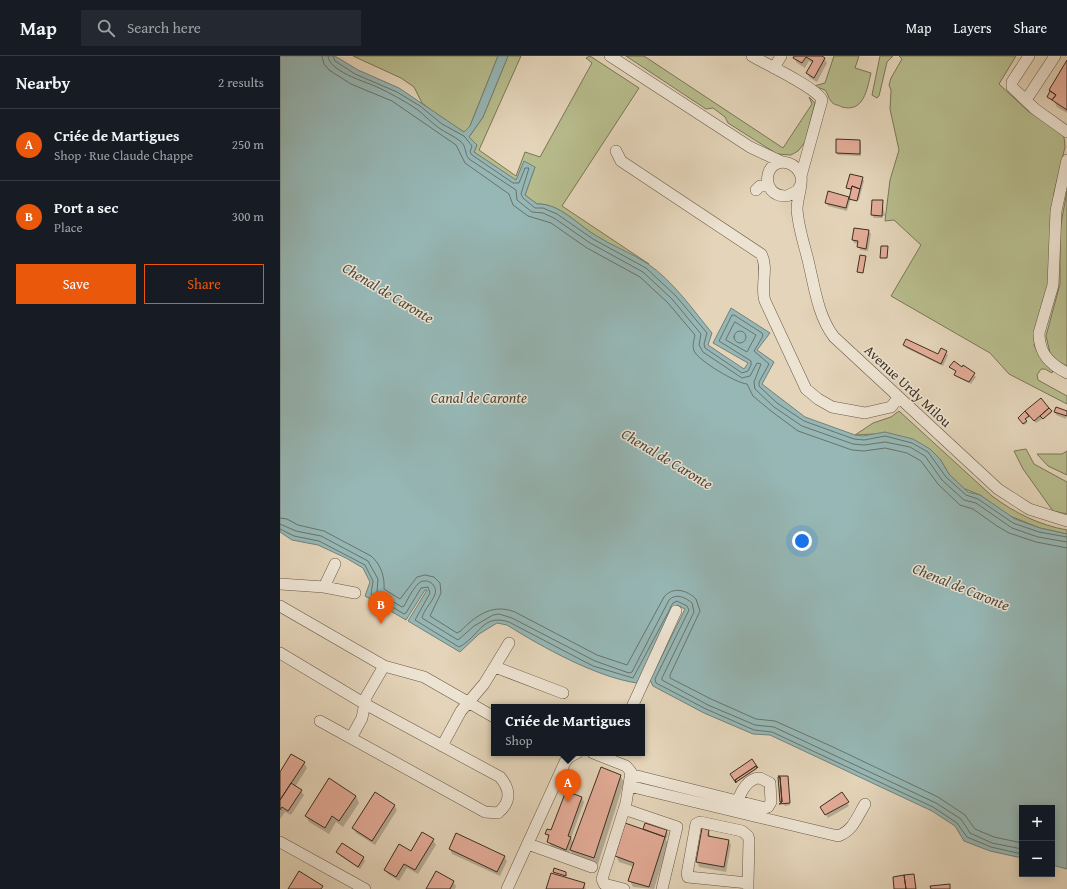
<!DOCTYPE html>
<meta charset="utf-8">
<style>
body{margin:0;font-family:"Gentium Book Plus",serif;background:#242831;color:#f1f3f6}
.controls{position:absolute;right:12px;bottom:12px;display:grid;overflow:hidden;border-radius:0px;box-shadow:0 2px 10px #0003}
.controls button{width:36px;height:36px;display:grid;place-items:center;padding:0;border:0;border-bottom:1px solid #363941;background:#171b24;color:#f1f3f6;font:20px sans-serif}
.you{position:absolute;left:522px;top:485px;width:14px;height:14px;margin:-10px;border:3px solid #fff;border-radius:50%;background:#1a73e8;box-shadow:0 0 0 6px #1a73e833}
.badge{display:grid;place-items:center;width:26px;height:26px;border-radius:50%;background:#ea580c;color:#fff;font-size:13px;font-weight:700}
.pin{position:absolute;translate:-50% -33px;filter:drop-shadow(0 1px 2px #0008)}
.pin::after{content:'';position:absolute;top:21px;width:14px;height:12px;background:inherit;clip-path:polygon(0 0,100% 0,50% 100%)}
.popup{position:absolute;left:211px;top:648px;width:154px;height:52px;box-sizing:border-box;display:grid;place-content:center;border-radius:0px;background:#171b24;filter:drop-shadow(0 1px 3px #0005);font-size:13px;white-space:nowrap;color:#9ea1a6}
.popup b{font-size:15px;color:#f1f3f6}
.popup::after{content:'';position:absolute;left:50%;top:100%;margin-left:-8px;border:8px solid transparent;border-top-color:#171b24}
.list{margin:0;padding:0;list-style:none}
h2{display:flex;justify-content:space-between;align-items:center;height:52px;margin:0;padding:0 16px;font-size:17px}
h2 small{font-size:13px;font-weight:400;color:#9ea1a6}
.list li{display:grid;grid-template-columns:26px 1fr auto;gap:12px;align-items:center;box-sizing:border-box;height:72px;padding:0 16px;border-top:1px solid #363941}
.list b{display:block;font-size:15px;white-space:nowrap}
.list p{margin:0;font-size:13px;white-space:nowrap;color:#9ea1a6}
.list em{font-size:13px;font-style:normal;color:#9ea1a6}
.actions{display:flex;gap:8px;padding:12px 16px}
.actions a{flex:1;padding:9px 0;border:1px solid #ea580c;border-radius:0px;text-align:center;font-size:14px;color:#ea580c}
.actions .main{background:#ea580c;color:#fff}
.icon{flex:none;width:22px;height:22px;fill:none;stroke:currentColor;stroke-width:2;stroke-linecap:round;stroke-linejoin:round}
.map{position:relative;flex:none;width:787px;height:833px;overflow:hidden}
header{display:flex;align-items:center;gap:24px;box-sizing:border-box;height:56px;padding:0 20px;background:#171b24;border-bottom:1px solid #363941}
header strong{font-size:19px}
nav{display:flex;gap:22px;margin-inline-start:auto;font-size:14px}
.search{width:280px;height:36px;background:#242831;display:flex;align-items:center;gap:10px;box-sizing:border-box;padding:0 14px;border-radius:0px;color:#9ea1a6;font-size:15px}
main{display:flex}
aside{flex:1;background:#171b24}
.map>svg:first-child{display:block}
.green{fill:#b7bc8d;stroke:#7a7656}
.water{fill:#96b7b5;stroke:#728179}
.shadow{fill:#0003}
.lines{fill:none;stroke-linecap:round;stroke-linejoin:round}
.shore{stroke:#6a736a;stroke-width:1}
.building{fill:#e3ab97;stroke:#3d2f20}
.minor-casing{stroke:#675846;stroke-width:12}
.minor{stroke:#ede3d2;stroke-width:11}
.labels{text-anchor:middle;stroke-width:3;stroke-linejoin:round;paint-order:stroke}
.street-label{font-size:14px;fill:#3d2f20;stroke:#ede3d2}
.water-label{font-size:15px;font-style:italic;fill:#4f4a3e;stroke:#ede3d2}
</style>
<header>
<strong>Map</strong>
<div class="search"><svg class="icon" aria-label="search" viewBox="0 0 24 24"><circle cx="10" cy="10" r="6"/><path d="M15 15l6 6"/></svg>Search here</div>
<nav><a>Map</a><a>Layers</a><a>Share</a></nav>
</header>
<main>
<aside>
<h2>Nearby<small>2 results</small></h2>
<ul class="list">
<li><span class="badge">A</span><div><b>Criée de Martigues</b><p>Shop · Rue Claude Chappe</p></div><em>250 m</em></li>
<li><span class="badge">B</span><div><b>Port a sec</b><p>Place</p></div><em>300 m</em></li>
</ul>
<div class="actions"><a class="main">Save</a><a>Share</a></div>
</aside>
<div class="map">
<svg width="787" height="833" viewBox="0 0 787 833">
<rect width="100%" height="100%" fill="#e4d4b9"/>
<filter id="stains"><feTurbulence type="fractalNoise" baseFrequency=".005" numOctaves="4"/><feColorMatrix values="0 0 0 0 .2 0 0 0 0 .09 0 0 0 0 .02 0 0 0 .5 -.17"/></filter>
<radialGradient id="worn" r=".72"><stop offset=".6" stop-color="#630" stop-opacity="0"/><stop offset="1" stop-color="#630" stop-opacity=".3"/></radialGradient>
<!-- green -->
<path class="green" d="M 73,0 L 218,0 L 190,70 L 184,76 L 164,64 L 142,47 L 134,31 L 121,22 Z
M 228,0 L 241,0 L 199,94 L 236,120 L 245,96 L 260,101 L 312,7 L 306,2 L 310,0 L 359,32 L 282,150 L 369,208 C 351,199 333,190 316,180 C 298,169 279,147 257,148 L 245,139 L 255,111 L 236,125 L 194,96 L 197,89 L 189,81 L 203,61 Z
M 346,0 L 364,0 L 503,92 L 532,48 L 529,41 L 535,47 L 525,86 L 518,95 L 511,99 L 497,98 L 448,67 L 445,61 L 433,52 L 426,53 Z
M 554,0 L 579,0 L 575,12 L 591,17 C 587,33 584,57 562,51 C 559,49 553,49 551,45 C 548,42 548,37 545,34 L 534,30 L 545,27 Z
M 600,0 L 613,0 L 607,6 L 599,40 L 597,42 L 592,39 Z
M 619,0 L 736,0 L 719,28 L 748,55 L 779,75 L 784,81 L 785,91 L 774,137 L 768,228 L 754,289 L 758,297 L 773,314 L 772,317 L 765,313 L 761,313 L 757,319 L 758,324 L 787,340 L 787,348 L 729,318 L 710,297 L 611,240 L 641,189 L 614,164 L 605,165 L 610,124 L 619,94 L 610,53 L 611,34 L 609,29 L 611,22 L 622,3 Z
M 787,135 L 787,310 L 776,304 L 770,297 L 766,280 L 780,228 L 780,173 Z
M 619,355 L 712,440 C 735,457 759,469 787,474 L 787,478 L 760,472 L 725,458 L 700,439 L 683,432 L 669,418 L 660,403 L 593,378 L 575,379 L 593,367 L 611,361 Z
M 746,393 L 754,408 L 787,426 L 787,458 L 773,455 L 743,413 L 734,395 Z
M 787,395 L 787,419 L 768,410 L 757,398 L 782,398 Z"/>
<!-- water -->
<path class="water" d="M 0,0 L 55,0 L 78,14 L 119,32 L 184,76 L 190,70 L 218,0 L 228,0 L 203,61 L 189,81 L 197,89 L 194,96 L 236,124 L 244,105 L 255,111 L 245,139 L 257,148 C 279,147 297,168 315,179 C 332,190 352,197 368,208 C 392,224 414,255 432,277 L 428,289 L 464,313 L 468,307 L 433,287 L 451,252 L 490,277 L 477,294 L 494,306 L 482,328 L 525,361 L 575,379 L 583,380 L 605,376 L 633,383 L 650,393 L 660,403 L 669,418 L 688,436 L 700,439 L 735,463 L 760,472 L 787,478 L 787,813 L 772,809 L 772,752 L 742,752 L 742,802 L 710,795 L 684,785 L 675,770 L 652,755 L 490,679 L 473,678 L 424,657 L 373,630 L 370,624 L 405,553 L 397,549 L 357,627 C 316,621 262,591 227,569 L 217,567 L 199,578 L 180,596 L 128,565 L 147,534 L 145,534 L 126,564 L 85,540 L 90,526 L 83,512 L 66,502 L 38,489 L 12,484 L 0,476 Z"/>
<!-- shadow -->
<path class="shadow" d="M 516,0 L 542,0 L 544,2 L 547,7 L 537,26 L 530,22 L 527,17 L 533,7 L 529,5 L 525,12 L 517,7 L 514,2 Z
M 787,6 L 787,57 L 777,51 L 774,45 L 768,41 L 771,36 L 770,34 Z
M 580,85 L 581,88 L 581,100 L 558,99 L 557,96 Z
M 582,122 L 584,125 L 579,144 L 571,142 L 567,155 L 548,150 L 546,147 L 568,142 L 570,144 L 571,135 L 567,132 Z
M 602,145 L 605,160 L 603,160 L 603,162 L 594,162 L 592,159 Z
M 575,173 L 589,175 L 591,178 L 588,195 L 580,194 L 579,188 L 574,187 L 573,184 Z
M 624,289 L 658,300 L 661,293 L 668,299 L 663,310 L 626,292 Z
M 683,310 L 696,321 L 691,328 L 677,321 L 677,316 L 671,311 L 682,312 Z
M 761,343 L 772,357 L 756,367 L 750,361 L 745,364 L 747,367 L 744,369 L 739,362 Z
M 776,352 L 787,356 L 786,363 L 776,359 L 775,356 Z
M 12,699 L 24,707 L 27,712 L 15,731 L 21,735 L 24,739 L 11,759 L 5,756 L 0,763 L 0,717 Z
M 473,705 L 477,713 L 456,727 L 452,719 Z
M 340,719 L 344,726 L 318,808 L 294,801 L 290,794 L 289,798 L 271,791 L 267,778 L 272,776 L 302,742 L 304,746 L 291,782 L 293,787 Z
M 507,721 L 510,749 L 505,750 L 501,746 L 499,722 Z
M 561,737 L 569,750 L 548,762 L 541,751 Z
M 76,740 L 79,747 L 63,771 L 56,766 L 49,778 L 29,766 L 26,760 Z
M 114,749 L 117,754 L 95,789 L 76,777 L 73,772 Z
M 366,768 L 387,775 L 388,778 L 386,784 L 388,788 L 374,833 L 353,831 L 350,825 L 354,811 L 339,806 L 336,799 L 364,775 Z
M 428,775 L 431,781 L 448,784 L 451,789 L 446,816 L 419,811 L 417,806 Z
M 153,784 L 156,789 L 138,818 L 127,812 L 119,825 L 108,818 L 105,814 Z
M 62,789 L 83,802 L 85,805 L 80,813 L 59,799 L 57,796 Z
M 170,793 L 224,800 L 227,805 L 220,820 L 172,798 Z
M 173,826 L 176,830 L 175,833 L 147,833 Z
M 304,828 L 306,833 L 267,833 Z"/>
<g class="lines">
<!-- shore -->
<path class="shore" d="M 42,0 L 44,8 L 49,14 L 71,28 L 112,45 L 176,89 L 185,107 L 229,138 L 233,149 L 248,160 L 271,167 L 307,192 L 360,221 L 388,247 L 415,279 C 414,284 412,289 414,295 C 419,305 456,327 467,328 L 473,340 L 491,355 L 518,375 L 572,394 L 584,395 L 605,392 L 627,397 L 641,405 L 658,428 L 680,449 L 693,453 L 717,470 L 729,477 L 756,486 L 787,492
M 48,0 C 49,15 83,25 95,30 C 110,37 125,45 138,54 C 145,60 152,67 159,72 C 166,77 174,80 180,85 C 187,90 184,97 189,103 L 236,134 L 237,144 L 252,156 L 263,157 L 274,162 L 310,187 L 363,216 L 392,243 L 421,278 L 419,289 L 423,296 L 462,322 L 470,320 L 477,307 L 481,308 L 474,326 L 475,333 L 494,351 L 522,370 L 573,388 L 584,389 L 605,386 L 630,391 L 645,400 L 662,424 L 684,444 L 696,447 L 732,472 L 758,481 L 787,486
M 53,0 L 55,5 L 75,18 L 117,36 L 140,50 L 162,68 L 184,80 L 192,90 L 190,96 L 192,99 L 233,127 L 239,127 L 245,112 L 249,112 L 241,138 L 243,142 L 255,152 L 263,152 L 277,158 L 313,183 L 366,212 L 396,240 L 427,277 L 424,288 L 425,292 L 462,317 L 468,315 L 471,309 L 471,305 L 439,285 L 452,259 L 454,259 L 482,277 L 483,280 L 474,295 L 489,308 L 479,326 L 479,330 L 497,347 L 524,365 L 574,383 L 584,384 L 605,380 L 632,387 L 648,396 L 666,421 L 686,439 L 698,443 L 733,467 L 759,476 L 787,481
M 455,266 L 476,279 L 467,296 L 446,284 Z
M454 281a6 6 0 1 1 12 0a6 6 0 1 1-12 0Z
M 0,462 L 7,463 L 18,469 L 44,475 L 91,500 C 101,508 105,522 104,533 L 120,543 L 137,521 L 145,519 L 154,521 L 160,527 L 161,537 L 150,560 L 177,577 C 182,575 185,570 189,567 C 203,555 217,549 235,556 L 317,599 L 347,609 L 384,541 C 393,530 407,534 416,543 L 420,555 L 390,619 L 390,622 L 431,643 L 476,663 L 495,665 L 553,691 L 658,741 L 685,759 L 695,773 L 714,781 L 742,787
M 0,468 L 16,475 L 41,480 L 88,505 L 98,523 L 97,536 L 122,551 L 124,550 C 128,543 133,532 139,527 C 147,521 158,529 155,538 C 152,547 144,553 142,562 L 178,584 L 194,570 L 213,559 L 219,558 L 232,562 L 315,605 L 349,617 L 352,616 L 389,544 C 396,537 405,541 412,547 L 414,556 L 382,622 L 382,624 L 428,649 L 475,669 L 494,671 L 656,747 L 681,763 L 690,777 L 712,787 L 742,793
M 0,473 L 14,480 L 39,485 L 85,509 L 93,525 L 91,538 L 124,558 L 126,557 L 141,532 L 148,531 L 150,537 L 135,564 L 179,591 C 199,581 202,557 229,566 L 313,610 L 353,622 L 390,553
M 390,552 L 393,547 L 397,545 L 407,550 L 409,554 L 375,623 L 376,627 L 426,653 L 474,674 L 492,676 L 653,751 L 677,767 L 687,781 L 711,791 L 742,798"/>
</g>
<!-- building -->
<path class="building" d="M 514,0 L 542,0 L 545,2 L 534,22 L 526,17 L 533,5 L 526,1 L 522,7 L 513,2 Z
M 787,4 L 787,54 L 772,44 L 776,39 L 769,34 Z
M 770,35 L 776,39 L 772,44 L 767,41 Z
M 556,83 L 580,84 L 580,98 L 556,97 Z
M 570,118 L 583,121 L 580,133 L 572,130 L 571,133 L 566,132 Z
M 572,130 L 580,133 L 577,145 L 569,143 Z
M 548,135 L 569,141 L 566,152 L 545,147 Z
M 592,144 L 603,144 L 602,160 L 591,159 Z
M 574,172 L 589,174 L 586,193 L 577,191 L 578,185 L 572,184 Z
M 601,190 L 608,190 L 607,202 L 600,202 Z
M 580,199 L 586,200 L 583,217 L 577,216 Z
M 626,283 L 658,298 L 661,292 L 667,295 L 661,308 L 623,289 Z
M 674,305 L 682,311 L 683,309 L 695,317 L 689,326 L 674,319 L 676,315 L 669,311 Z
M 761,342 L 769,352 L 754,365 L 745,355 Z
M 776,351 L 787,355 L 787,360 L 774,356 Z
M 769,352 L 772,355 L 763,363 L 760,360 Z
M 745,355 L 749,360 L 745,363 L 747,365 L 743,368 L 738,362 Z
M 11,698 L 25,706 L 0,744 L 0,716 Z
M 472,703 L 478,712 L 476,710 L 455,724 L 456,727 L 450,718 Z
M 476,710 L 477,712 L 456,726 L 455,724 Z
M 321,711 L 341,719 L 314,802 L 290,794 Z
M 498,720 L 508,720 L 510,747 L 499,748 L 502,746 L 500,721 Z
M 498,721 L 500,721 L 502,746 L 500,746 Z
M 49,722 L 76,740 L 59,765 L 52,760 L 45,772 L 25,760 Z
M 11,727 L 22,734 L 8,755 L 2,751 L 0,754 L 0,744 Z
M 286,735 L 302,741 L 288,780 L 291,781 L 286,794 L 267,786 L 269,779 L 265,778 L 267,773 L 271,774 Z
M 95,736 L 115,749 L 92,785 L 72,772 Z
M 562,736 L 569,746 L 545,759 L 540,751 Z
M 345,767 L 385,781 L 369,831 L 348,825 L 354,807 L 335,800 Z
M 365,767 L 387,774 L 385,781 L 363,773 Z
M 422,772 L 429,774 L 428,780 L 449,784 L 444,811 L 416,806 Z
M 142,776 L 154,783 L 135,814 L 124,808 L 116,821 L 104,814 L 119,788 L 131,795 Z
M 176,777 L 225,800 L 217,816 L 169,793 Z
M 62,787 L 84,801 L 78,811 L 56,796 Z
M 274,812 L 286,816 L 286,820 L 273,816 Z
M 19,815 L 43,830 L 41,833 L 8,833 Z
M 156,815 L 174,825 L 170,833 L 146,833 Z
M 271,817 L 305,827 L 303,833 L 266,833 Z
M 634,818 L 636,833 L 626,833 L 624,819 Z
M 624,819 L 626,833 L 614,833 L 613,821 Z
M 670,828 L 670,833 L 651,833 L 650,830 Z"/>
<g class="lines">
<defs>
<path id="minor" d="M 330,0 L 470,91 L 502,106
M 472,0 C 486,8 537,32 542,44 L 521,120
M 749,0 L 732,26 L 732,31 L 755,53 L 787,76
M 494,12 L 501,0
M 746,44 L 775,0
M 336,95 L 341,105 L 481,198 C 489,211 480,231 485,245 L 526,333 L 538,343 L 552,351 L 585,357 L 611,351 L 618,342
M 787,104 L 776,155 L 773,229 L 759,277 C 759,298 770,308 787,317
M 520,130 L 517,135 L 507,140 C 478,141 484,100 508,107 C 514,109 519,114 521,120 C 523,128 517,143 517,153 C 518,169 523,185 527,200 C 534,227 537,259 554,281 L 718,433 L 749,453 L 787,465
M 476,134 L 480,130 L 489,130
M 0,528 L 44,531 L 55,508
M 44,531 L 75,537
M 0,550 L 104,610 L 144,621 L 214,661
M 0,597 L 85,648 L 220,721 C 231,734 231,746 218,757 L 205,756 L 40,665
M 215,611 L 283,637
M 352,651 L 396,555
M 71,682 L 82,662 L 86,641 L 104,610
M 162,690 L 181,655 L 204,628 L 229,587
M 313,697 L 346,710 L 351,716 L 346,747 L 322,823 L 324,828 L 344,833
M 351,719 L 361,721 L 485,752 L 488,751 L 491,746 L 490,727 L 480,722 C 468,722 461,735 458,745
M 349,730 L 558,780 C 573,775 577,761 585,748
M 344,753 L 397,771 L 382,833
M 0,786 L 85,833
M 248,788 L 312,811
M 227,833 L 285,706 L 289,701 L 297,697
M 468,833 L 468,827 L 469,784 L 468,780 L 462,775 L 420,766 L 416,768 L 407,818 L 408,821 L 468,827"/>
</defs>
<!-- minor casing -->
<use href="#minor" class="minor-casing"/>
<!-- minor -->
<use href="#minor" class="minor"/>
</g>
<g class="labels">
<!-- street labels -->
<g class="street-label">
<text transform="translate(628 330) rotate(43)" y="5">Avenue Urdy Milou</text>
</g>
<!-- water labels -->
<g class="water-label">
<text transform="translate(108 237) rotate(31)" y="5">Chenal de Caronte</text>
<text x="199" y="347">Canal de Caronte</text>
<text transform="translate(387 403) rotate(31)" y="5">Chenal de Caronte</text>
<text transform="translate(681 531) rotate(22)" y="5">Chenal de Caronte</text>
</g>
</g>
<rect width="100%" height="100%" filter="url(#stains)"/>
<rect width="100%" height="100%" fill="url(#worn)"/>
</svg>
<div class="controls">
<button>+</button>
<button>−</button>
</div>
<div class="you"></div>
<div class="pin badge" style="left:288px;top:746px">A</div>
<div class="popup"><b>Criée de Martigues</b>Shop</div>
<div class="pin badge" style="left:101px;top:568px">B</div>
</div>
</main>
